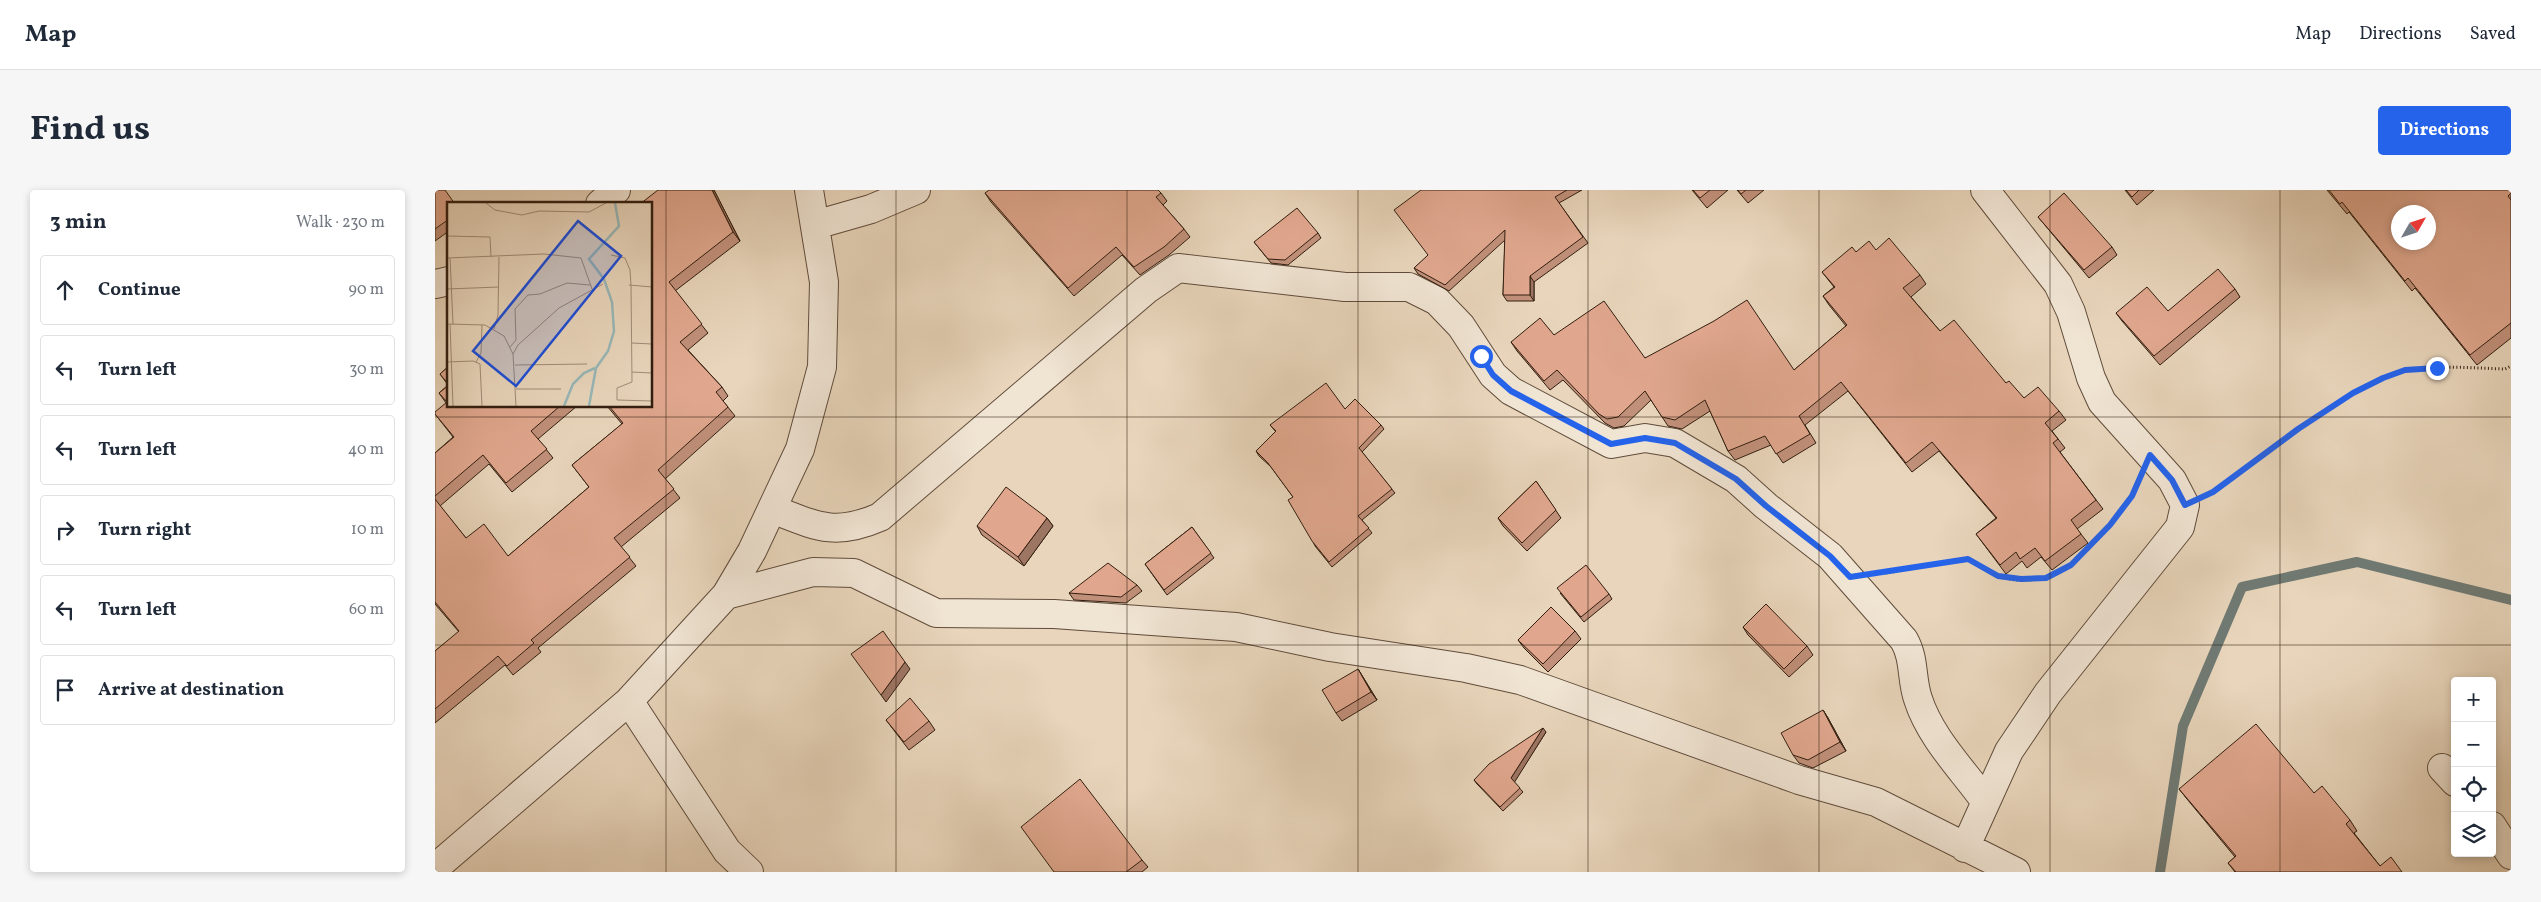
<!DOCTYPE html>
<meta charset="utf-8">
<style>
body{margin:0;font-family:Vollkorn,serif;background:#f6f6f7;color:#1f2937}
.controls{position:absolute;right:15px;bottom:15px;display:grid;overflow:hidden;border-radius:5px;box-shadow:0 2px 8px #0003}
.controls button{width:45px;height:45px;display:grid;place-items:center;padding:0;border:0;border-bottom:1px solid #e0e1e3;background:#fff;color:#1f2937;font:25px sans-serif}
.compass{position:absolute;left:1956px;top:15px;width:45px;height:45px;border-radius:50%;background:#fff;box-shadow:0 2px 8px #0003;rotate:51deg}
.stop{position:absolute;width:15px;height:15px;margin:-11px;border:4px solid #2563eb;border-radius:50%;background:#fff}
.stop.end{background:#2563eb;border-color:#fff;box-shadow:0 1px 5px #0008}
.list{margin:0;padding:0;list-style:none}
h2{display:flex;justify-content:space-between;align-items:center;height:65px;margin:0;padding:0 20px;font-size:21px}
h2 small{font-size:16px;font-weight:400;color:#747a83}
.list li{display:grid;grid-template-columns:32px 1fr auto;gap:15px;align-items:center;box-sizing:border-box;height:70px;margin:0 10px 10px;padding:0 10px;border:1px solid #e0e1e3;border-radius:5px}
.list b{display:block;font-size:19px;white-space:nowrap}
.list em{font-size:16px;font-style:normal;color:#747a83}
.icon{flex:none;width:28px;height:28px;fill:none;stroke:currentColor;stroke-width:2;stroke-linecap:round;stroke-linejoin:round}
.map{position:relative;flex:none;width:2076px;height:682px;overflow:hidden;border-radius:5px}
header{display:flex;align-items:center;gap:30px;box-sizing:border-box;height:70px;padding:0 25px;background:#fff;border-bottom:1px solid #e0e1e3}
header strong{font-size:24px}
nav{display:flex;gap:28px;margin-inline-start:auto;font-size:18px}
.intro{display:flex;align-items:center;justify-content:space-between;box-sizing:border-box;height:120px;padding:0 30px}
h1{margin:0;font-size:35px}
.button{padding:12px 22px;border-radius:5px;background:#2563eb;color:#fff;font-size:18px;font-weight:700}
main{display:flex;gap:30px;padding:0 30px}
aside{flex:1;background:#fff;border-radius:5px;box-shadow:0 2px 8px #0003}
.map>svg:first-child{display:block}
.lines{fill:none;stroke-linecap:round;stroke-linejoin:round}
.stream{stroke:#6f7a74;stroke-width:10}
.minor-casing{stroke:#604c3b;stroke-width:30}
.path{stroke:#321e10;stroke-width:3;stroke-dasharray:1 2.5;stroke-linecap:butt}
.minor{stroke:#f0e4d3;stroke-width:28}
.wall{fill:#c1907a;stroke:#321e10}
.shaded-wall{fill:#9d7563;stroke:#321e10}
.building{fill:#e0a78e;stroke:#321e10;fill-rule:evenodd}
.route{stroke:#2563eb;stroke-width:6}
.grid{fill:none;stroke:#321e10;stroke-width:1;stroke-opacity:0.55}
.inset-river{fill:none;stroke:#98b7b7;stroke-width:2.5}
.inset-road{fill:none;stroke:#9f8c77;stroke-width:1}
.view{fill:#1d4ed8;fill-opacity:0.15;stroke:#1d4ed8;stroke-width:2.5}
.inset-edge{fill:none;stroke:#321e10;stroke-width:2.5}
</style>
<header>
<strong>Map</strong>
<nav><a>Map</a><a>Directions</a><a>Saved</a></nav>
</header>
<div class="intro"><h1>Find us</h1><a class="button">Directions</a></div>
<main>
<aside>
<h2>3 min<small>Walk · 230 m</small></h2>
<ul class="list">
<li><svg class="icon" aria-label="ahead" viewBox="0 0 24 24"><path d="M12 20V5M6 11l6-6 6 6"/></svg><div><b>Continue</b></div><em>90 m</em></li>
<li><svg class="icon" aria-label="left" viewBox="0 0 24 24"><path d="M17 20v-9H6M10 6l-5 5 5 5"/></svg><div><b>Turn left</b></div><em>30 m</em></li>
<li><svg class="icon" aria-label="left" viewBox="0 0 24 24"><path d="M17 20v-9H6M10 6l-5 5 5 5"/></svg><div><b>Turn left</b></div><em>40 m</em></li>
<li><svg class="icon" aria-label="right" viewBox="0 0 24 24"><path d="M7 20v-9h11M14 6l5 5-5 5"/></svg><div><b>Turn right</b></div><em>10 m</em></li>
<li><svg class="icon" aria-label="left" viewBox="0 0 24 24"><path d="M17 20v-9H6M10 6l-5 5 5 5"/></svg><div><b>Turn left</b></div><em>60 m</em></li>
<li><svg class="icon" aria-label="arrive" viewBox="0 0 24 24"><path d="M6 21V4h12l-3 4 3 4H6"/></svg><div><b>Arrive at destination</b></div></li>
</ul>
</aside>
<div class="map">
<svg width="2076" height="682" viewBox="0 0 2076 682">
<rect width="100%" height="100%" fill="#e8d5bb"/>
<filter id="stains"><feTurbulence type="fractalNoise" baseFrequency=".004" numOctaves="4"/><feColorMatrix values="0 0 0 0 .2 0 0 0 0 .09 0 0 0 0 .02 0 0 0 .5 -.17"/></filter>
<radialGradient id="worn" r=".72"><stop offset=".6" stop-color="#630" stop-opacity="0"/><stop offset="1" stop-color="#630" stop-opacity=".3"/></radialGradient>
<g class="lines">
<!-- stream -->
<path class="stream" d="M 1725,682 L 1748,536 L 1807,397 L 1922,372 L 2076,410"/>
<defs>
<path id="minor" d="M 165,14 L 181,0
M 380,35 L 436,19 L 481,0
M 0,94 L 14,91
M 337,319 C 381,336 399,347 445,327 L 711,100 L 743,78 L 910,97 L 974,97 L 1002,111 L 1026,136 L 1058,185 L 1076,201 L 1176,254 L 1210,248 L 1240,253 L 1301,289 L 1331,316 L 1395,366 L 1469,450 C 1480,469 1476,489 1483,509 C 1495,547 1527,579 1550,611
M 291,405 L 378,382 L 419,383 L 501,423 L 619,424 L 801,437 L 895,457 L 1031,478 L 1085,490 L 1364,590 L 1441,612 L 1581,682
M 194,511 L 292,661 L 314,682
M 2007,578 L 2020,592
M 2057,636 L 2076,665
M 1530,658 L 1574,561 L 1613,503 L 1745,337 L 1750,315 L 1737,290 L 1667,212 L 1656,188 L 1636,122 L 1623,94 L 1550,0
M 0,678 L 194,511 L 291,405 L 317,361 L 365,259 L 387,177 L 389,92 L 374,0"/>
</defs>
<!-- minor casing -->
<use href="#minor" class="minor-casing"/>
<!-- path -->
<path class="path" d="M 1778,302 C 1818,273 1857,243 1899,216 C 1920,202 1945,185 1971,180 C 2003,175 2037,178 2070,179 L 2076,176
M 1451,383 L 1533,369 C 1542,374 1553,383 1563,386 C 1615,404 1657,362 1683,322 C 1689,314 1697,307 1701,298"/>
<!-- minor -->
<use href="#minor" class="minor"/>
</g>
<!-- wall -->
<path class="wall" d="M 0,0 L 14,14 L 14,41 L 0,51 Z
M 279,0 L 305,51 L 240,101 L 273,143 L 253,160 L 287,197 L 293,206 L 288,211 L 300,226 L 230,289 L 245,308 L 186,357 L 201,376 L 103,458 L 106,462 L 78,485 L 70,475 L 0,533 L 0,461 L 24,442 L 0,414 L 0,263 L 18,247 L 0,224 L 11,213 L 4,203 L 13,195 L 5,184 L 14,176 L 14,216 L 142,216 L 103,249 L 118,268 L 77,302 L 54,274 L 5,316 L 31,348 L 73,366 L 154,297 L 137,275 L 187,234 L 172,216 L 216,216 L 216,14 Z
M 986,0 L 1147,0 L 1124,13 L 1153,53 L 1099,92 L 1099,111 L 1072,111 L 1068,105 L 1070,50 L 1014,101 L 983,84 L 979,78 L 993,66 Z
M 1257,0 L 1293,0 L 1272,18 Z
M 1302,0 L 1329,0 L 1313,13 Z
M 1690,0 L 1719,0 L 1702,15 Z
M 1892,0 L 2076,0 L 2076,148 L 2042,175 L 1980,98 L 1977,101 L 1914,22 L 1912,24 Z
M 550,3 L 726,3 L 732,11 L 728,15 L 749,39 L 755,47 L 734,65 L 705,85 L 687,65 L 639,106 L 556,12 Z
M 1603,27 L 1677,57 L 1682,65 L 1654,88 L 1609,34 Z
M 883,43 L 886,48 L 853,75 L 836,73 L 819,52 Z
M 1441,60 L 1485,85 L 1491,94 L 1476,107 L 1505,141 L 1571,193 L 1589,208 L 1624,221 L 1631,230 L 1617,241 L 1630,258 L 1625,262 L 1668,319 L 1642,339 L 1653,353 L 1617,380 L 1606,367 L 1592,378 L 1587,371 L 1571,384 L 1541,344 L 1561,328 L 1504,261 L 1477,282 L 1413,201 L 1370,235 L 1381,253 L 1348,273 L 1336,255 L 1300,270 L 1293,261 L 1275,221 L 1247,239 L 1233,236 L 1216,210 L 1189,236 L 1179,238 L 1170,233 L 1128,190 L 1115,200 L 1082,161 L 1076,152 L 1119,145 L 1210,168 L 1359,180 L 1411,136 L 1394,115 L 1388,106 L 1399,97 L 1387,82 L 1421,62 Z
M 1800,99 L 1805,107 L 1725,175 L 1687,131 L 1681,123 L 1733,121 Z
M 910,219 L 946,235 L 949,239 L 927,262 L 960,303 L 927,330 L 937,343 L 897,377 L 880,356 L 858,307 L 836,277 L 824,266 L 821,261 L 841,242 L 835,235 Z
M 1101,291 L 1126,328 L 1092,361 L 1068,336 L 1063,328 Z
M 612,328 L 618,336 L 589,376 L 547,345 L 542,336 Z
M 757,337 L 779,368 L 732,405 L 710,374 Z
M 702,395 L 707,401 L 691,413 L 639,410 L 634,403 Z
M 1125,403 L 1174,404 L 1177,409 L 1149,432 Z
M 1308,437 L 1372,456 L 1378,465 L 1354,487 L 1313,445 Z
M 1140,441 L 1146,449 L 1113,482 L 1089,458 L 1083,450 Z
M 923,479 L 942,510 L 907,531 L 901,523 Z
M 1388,520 L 1393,528 L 1411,561 L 1378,578 L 1364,573 L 1358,565 Z
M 451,530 L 494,531 L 500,540 L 474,560 Z
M 1111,542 L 1079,592 L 1088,602 L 1068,621 L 1042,594 L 1039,590 Z
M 1744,599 L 1879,603 L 1915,630 L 1922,641 L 1919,643 L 1945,676 L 1967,682 L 1800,682 L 1793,673 L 1800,667 L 1752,609 Z
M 707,670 L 713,677 L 707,682 L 619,682 Z"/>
<!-- shaded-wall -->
<path class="shaded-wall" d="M 277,0 L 279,0 L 305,51 L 298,42 Z
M 1095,86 L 1099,92 L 1099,111 L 1095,105 Z
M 612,328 L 618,336 L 589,376 L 583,367 Z
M 470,472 L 475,479 L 451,512 L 446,505 Z
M 923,479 L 928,487 L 942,510 L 936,502 Z
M 1388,520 L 1393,528 L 1411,561 L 1405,552 Z
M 1108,538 L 1111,542 L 1079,593 L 1076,588 Z"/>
<!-- building -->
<path class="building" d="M 0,0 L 10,0 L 20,14 L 14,14 L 14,29 L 0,39 Z
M 223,0 L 277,0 L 298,42 L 234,92 L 267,134 L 245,152 L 287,197 L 281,202 L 293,217 L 223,280 L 239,299 L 179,348 L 195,367 L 96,450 L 99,453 L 72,476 L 63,466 L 0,519 L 0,461 L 24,441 L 0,412 L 0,309 L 31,348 L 49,334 L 73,366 L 154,297 L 137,275 L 188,233 L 174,216 L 216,216 L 216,14 L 205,14 Z
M 554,0 L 723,0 L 726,3 L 721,7 L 749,39 L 729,57 L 699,77 L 681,57 L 633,98 L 550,3 Z
M 986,0 L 1132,0 L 1120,7 L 1148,47 L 1095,86 L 1095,105 L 1068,105 L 1070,40 L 1010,95 L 979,78 L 993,65 L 959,20 Z
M 1258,0 L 1275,0 L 1265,8 Z
M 1303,0 L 1311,0 L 1306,4 Z
M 1691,0 L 1704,0 L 1697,7 Z
M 1894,0 L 2076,0 L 2076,3 L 2073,6 L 2076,10 L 2076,133 L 2035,165 L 1973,88 L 1970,91 L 1907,12 L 1905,14 ZM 1964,22 L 1994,22 L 1994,52 L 1964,52 Z
M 1629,3 L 1677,57 L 1649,80 L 1603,27 Z
M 862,18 L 883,43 L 850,70 L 833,69 L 819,52 Z
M 1454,48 L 1485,85 L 1468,98 L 1505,141 L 1519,130 L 1571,193 L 1574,191 L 1589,208 L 1603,197 L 1624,221 L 1610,233 L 1623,249 L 1618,253 L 1661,310 L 1636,330 L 1646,344 L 1610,371 L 1600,358 L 1585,369 L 1581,362 L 1565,375 L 1541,344 L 1562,328 L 1497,252 L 1471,273 L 1406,192 L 1364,226 L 1375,244 L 1341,264 L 1330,246 L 1293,261 L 1270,210 L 1240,230 L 1227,227 L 1210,201 L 1183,227 L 1172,229 L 1164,224 L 1122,180 L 1109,191 L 1076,152 L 1105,128 L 1119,145 L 1169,111 L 1210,168 L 1279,131 L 1312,110 L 1359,180 L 1412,135 L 1388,106 L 1400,97 L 1387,82 L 1417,57 L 1421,62 L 1434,51 L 1441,60 Z
M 1783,79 L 1800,99 L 1719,166 L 1681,123 L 1712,97 L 1733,121 Z
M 14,176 L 14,216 L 125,216 L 96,241 L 112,259 L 71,293 L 48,265 L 0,306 L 0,263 L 19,247 L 0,224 L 0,222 L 12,212 L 4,203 L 14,195 L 5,184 Z
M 891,193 L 910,219 L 920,209 L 946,235 L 924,258 L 957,299 L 923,326 L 934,338 L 894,372 L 877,351 L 853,310 L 858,307 L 833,273 L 821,261 L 841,241 L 835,235 Z
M 1101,291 L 1121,320 L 1087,353 L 1063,328 Z
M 571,297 L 612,328 L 583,367 L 542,336 Z
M 757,337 L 776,363 L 729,400 L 710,374 Z
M 673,373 L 702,395 L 686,407 L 634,403 Z
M 1151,375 L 1174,404 L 1146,427 L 1122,398 Z
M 1331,414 L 1372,456 L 1349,479 L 1308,437 Z
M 1116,417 L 1140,441 L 1108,474 L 1083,450 Z
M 448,441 L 470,472 L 446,505 L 416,464 Z
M 923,479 L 936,502 L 901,523 L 887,500 Z
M 475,508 L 494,531 L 469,552 L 451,530 Z
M 1388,520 L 1405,552 L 1373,570 L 1358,565 L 1346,543 Z
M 1821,534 L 1879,603 L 1887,596 L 1915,630 L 1911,634 L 1945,676 L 1956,667 L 1967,682 L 1801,682 L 1793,673 L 1801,666 L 1744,599 Z
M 1108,538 L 1076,588 L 1085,598 L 1065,617 L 1039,590 L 1054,574 Z
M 645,589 L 707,670 L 691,682 L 619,682 L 586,637 Z"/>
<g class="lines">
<!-- route -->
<path class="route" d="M 1046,166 L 1058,185 L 1076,201 L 1176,254 L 1210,248 L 1240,253 L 1301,289 L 1331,316 L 1395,366 L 1415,387 L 1533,369 L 1563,386 L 1586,389 L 1611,388 L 1636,375 L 1675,335 L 1697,306 L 1715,265 L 1737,290 L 1750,315 L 1778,302 L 1863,239 L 1918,203 L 1948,188 L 1970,180 L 2002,178"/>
</g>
<!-- grid -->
<path class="grid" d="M 231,0 L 231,682M 461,0 L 461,682M 692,0 L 692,682M 923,0 L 923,682M 1153,0 L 1153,682M 1384,0 L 1384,682M 1615,0 L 1615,682M 1845,0 L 1845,682M 0,227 L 2076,227M 0,455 L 2076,455"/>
<!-- overview -->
<g transform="translate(12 12)">
<rect width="205" height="205" fill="#e8d5bb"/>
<path class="inset-river" d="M 117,204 L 126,182 L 137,171 L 148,166M 142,204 L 149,166 L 161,149 L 167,129 L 165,100 L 157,77 L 142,57 L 172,24 L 168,1"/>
<path class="inset-road" d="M 39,1 L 48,8 L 75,13 L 92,9 L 142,10 L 159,1M 0,34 L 43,35 L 44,55M 164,53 L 178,56 L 183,68 L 184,83 L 185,180 L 170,186 L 170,198 L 205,199M 0,56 L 97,52 L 134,56 L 145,87M 3,56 L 6,122M 182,83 L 205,85M 0,87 L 52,85M 0,122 L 38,123 L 57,134 L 66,152 L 69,204M 3,122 L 6,204M 47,127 L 51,113 L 52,55M 185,141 L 205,142M 63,145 L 69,138 L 68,107 L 81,93 L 93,92 L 120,81 L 143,83M 66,152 L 71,143 L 112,106 L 156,82M 0,160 L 26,159 L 33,162 L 35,204M 29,160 L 34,151 L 35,123M 68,163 L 140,162M 185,170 L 205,171M 69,187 L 114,187"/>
<path class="view" d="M 131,19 L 174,54 L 69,184 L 26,149 Z"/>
<rect width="205" height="205" class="inset-edge"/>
</g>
<rect width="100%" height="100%" filter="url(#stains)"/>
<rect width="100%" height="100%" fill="url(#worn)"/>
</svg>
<div class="controls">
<button>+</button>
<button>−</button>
<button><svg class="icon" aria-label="locate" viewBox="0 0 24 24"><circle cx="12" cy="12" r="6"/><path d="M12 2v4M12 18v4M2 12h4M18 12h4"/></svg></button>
<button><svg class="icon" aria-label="layers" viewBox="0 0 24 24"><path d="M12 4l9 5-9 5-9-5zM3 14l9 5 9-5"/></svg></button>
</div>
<svg class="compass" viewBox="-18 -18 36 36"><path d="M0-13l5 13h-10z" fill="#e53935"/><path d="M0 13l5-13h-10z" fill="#747a83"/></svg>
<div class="stop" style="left:1046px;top:166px"></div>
<div class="stop end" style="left:2002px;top:178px"></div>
</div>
</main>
